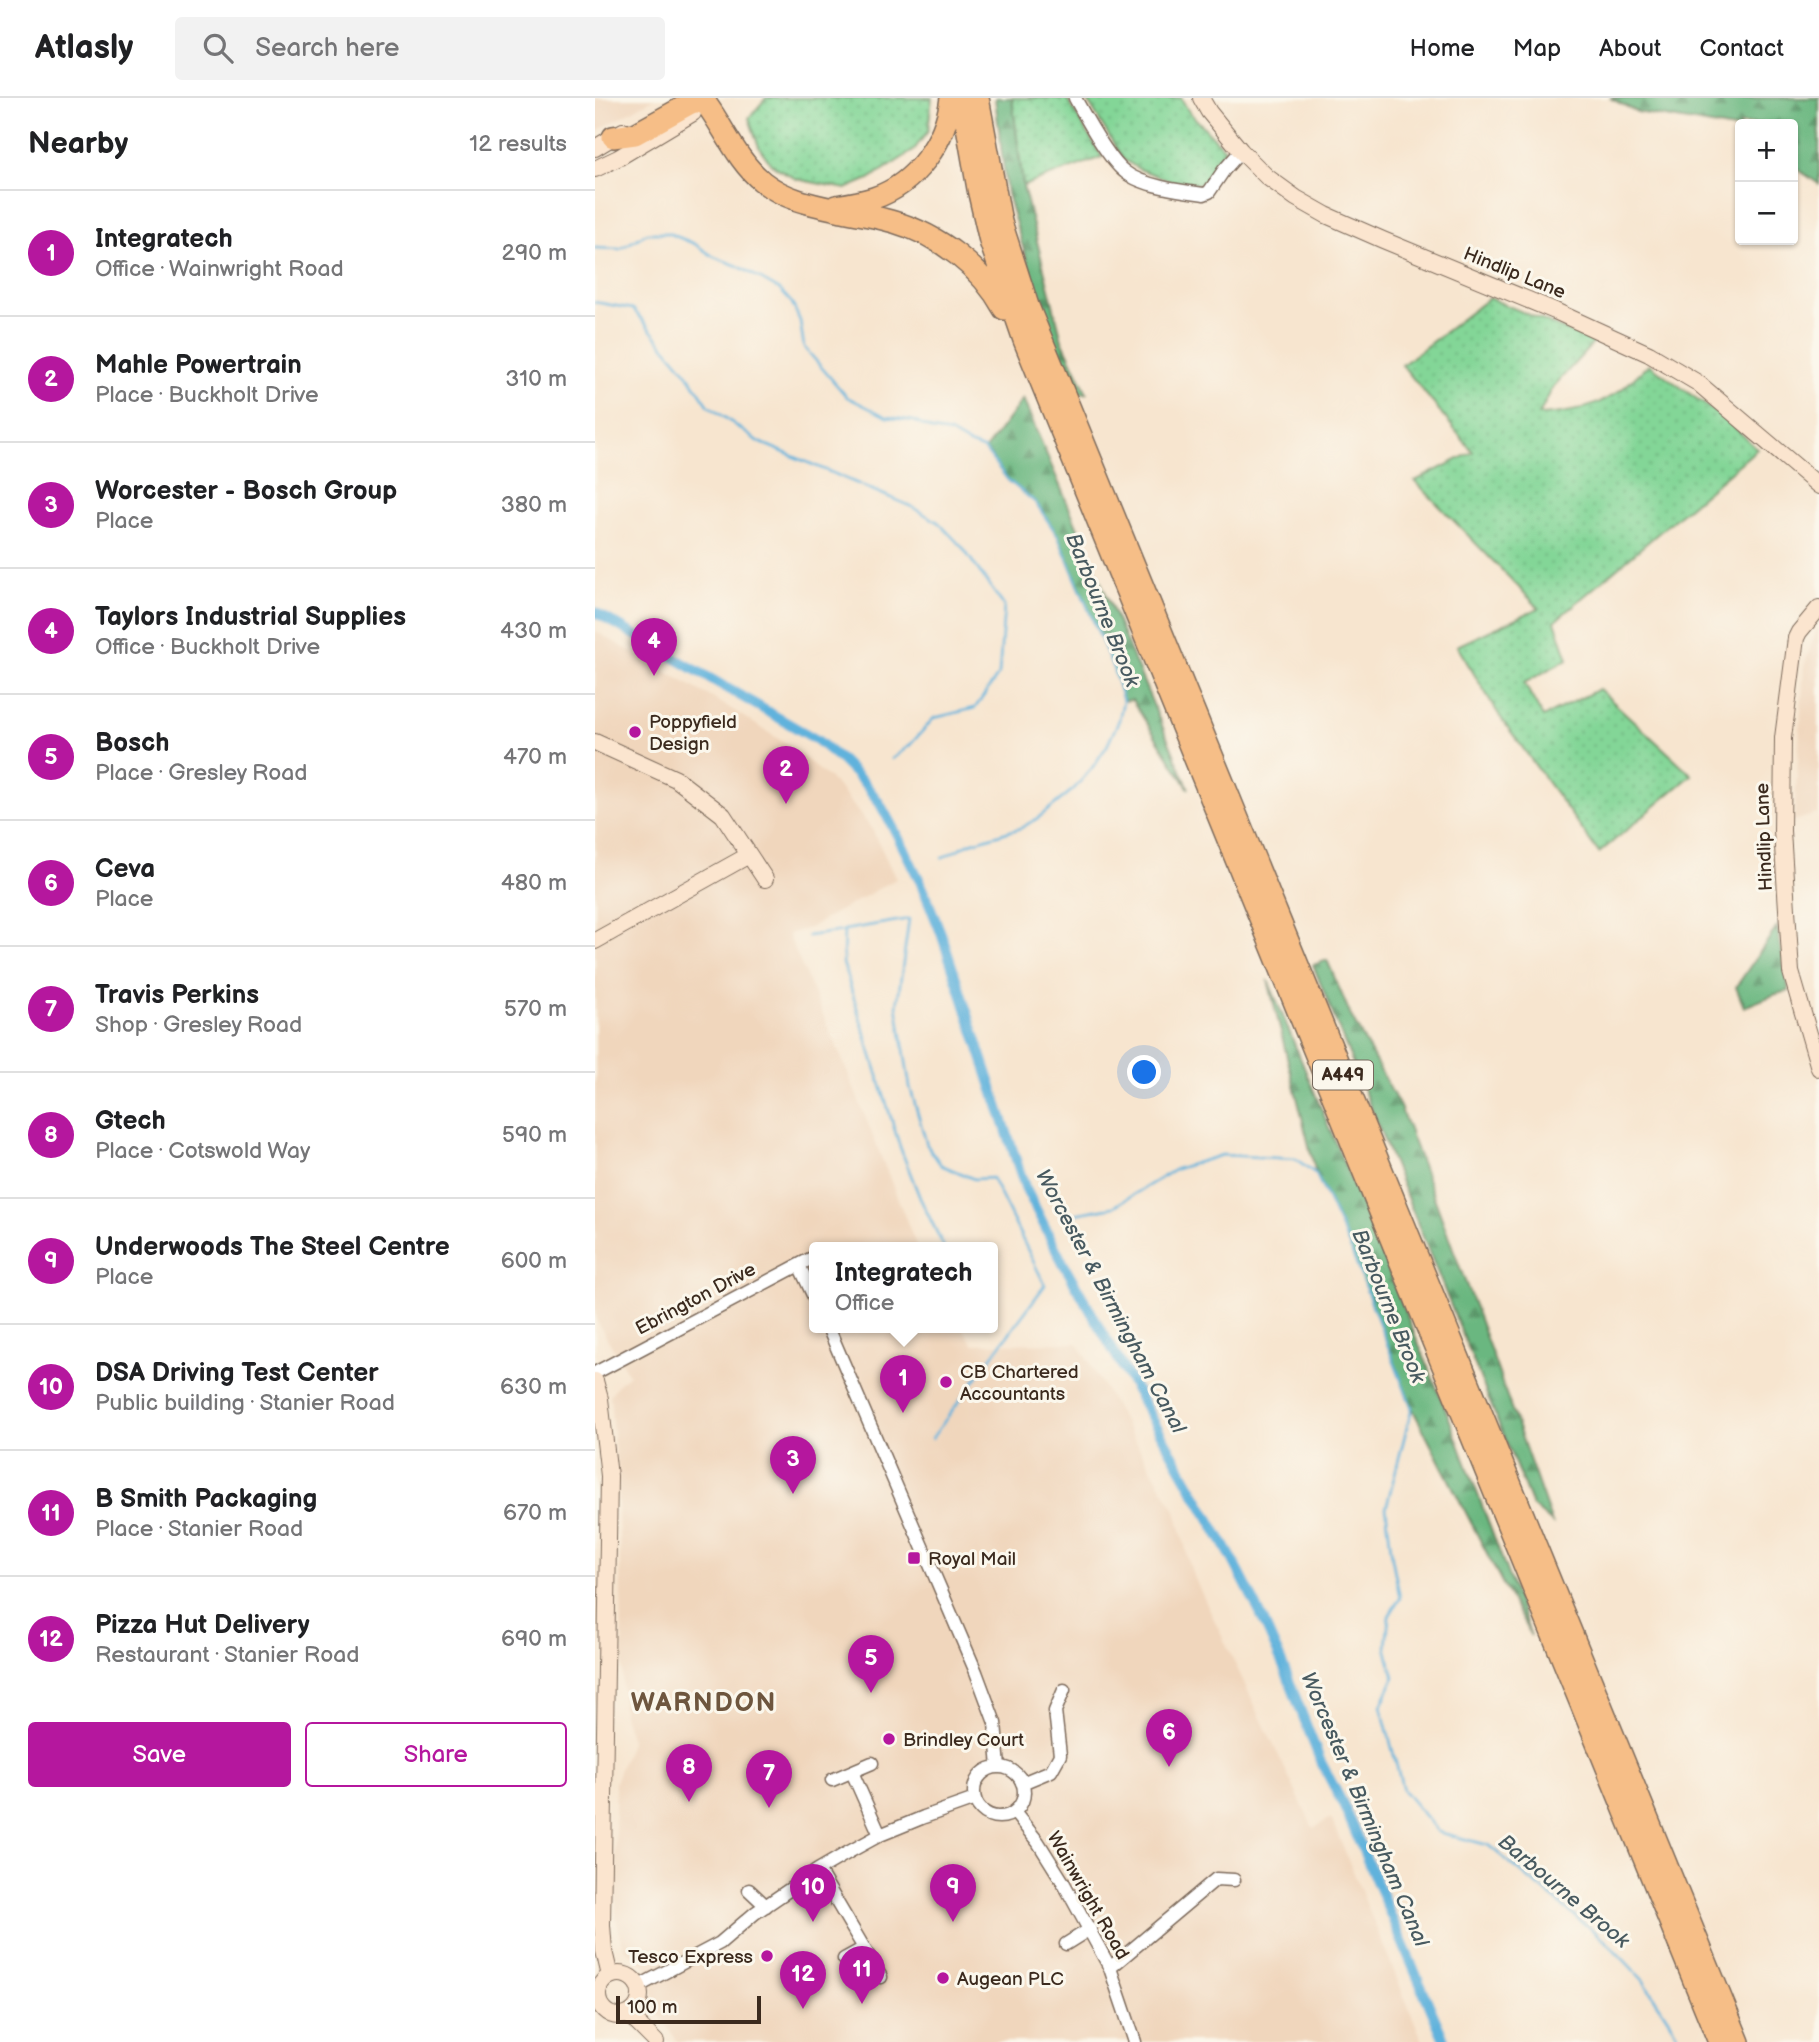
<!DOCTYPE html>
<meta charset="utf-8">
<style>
body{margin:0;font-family:"Balsamiq Sans",sans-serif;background:#f2f2f2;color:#202124}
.controls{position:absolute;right:21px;top:21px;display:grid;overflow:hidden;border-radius:7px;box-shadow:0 2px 5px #0004}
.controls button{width:63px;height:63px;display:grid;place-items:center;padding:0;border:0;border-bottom:2px solid #e0e0e0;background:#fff;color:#202124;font:35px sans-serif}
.scale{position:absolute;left:21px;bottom:18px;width:145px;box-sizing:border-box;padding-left:7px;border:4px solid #3b2a1e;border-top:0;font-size:19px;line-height:24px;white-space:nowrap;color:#3b2a1e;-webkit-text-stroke:5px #fbf7ec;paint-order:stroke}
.you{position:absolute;left:550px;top:975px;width:24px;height:24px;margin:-18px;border:5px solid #fff;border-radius:50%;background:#1a73e8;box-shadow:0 0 0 10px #1a73e833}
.badge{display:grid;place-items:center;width:46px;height:46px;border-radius:50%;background:#b5179e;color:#fff;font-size:23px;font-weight:700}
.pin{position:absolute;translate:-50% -58px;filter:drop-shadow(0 2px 4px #0008)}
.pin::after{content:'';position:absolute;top:37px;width:24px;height:21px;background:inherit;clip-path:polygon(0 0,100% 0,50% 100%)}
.popup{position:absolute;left:214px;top:1144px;width:189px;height:91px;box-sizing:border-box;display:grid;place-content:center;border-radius:7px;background:#fff;filter:drop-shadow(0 2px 5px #0005);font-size:23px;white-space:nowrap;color:#757577}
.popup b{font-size:26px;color:#202124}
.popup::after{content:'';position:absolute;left:50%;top:100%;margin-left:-14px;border:14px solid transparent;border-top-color:#fff}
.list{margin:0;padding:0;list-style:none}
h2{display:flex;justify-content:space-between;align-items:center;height:91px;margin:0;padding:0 28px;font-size:30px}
h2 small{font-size:23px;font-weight:400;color:#757577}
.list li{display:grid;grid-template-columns:46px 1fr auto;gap:21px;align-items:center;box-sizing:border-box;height:126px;padding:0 28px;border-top:2px solid #e0e0e0}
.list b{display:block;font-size:26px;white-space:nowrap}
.list p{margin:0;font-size:23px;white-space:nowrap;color:#757577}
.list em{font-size:23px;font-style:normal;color:#757577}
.actions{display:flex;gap:14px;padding:21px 28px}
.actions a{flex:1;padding:16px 0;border:2px solid #b5179e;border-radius:7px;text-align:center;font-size:24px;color:#b5179e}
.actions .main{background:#b5179e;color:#fff}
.icon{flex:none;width:38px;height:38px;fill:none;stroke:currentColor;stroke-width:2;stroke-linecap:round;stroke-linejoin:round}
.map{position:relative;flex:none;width:1224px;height:1944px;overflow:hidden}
header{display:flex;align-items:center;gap:42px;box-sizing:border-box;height:98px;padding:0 35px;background:#fff;border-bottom:2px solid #e0e0e0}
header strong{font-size:33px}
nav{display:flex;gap:38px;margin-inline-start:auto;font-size:24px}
.search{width:490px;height:63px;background:#f2f2f2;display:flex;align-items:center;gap:18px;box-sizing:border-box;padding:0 24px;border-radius:7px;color:#757577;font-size:26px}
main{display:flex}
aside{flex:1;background:#fff}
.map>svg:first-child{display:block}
.built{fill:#f0d6bc}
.grass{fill:url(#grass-dots);stroke:#5f805a;stroke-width:2}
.forest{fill:url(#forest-firs);stroke:#52704f;stroke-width:2}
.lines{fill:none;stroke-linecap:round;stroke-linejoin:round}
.stream{stroke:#61b2dc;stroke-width:2.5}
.canal{stroke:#61b2dc;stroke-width:10}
.street-casing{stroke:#7d6b5c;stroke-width:15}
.secondary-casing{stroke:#7d6b5c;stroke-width:18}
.highway-casing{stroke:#7d6b5c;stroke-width:24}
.street{stroke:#fff;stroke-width:12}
.secondary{stroke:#fbe5cf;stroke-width:16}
.highway{stroke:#f6be87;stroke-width:21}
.poi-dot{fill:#b5179e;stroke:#fbf7ec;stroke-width:2.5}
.labels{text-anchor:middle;stroke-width:6;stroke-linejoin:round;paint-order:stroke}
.shield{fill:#fbf7ec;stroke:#75685c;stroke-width:2}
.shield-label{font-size:18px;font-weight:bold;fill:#3b2a1e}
.street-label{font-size:19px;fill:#3b2a1e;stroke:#fbf7ec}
.poi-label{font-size:19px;fill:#3b2a1e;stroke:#fbf7ec;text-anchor:start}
.water-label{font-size:21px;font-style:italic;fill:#485a60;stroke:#fbf7ec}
.district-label{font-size:26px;font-weight:bold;letter-spacing:2px;fill:#6e563e;stroke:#fbf7ec}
</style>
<header>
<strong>Atlasly</strong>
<div class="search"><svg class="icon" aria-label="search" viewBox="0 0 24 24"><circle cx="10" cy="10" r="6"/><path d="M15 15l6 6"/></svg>Search here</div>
<nav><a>Home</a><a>Map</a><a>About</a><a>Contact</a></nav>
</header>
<main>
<aside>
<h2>Nearby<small>12 results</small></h2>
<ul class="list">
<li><span class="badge">1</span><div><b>Integratech</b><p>Office · Wainwright Road</p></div><em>290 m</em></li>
<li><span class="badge">2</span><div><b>Mahle Powertrain</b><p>Place · Buckholt Drive</p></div><em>310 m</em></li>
<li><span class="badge">3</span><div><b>Worcester - Bosch Group</b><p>Place</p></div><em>380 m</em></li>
<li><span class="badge">4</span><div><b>Taylors Industrial Supplies</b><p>Office · Buckholt Drive</p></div><em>430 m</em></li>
<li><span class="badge">5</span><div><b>Bosch</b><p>Place · Gresley Road</p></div><em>470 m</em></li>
<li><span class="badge">6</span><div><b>Ceva</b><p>Place</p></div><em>480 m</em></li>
<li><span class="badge">7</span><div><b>Travis Perkins</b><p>Shop · Gresley Road</p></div><em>570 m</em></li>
<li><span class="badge">8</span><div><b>Gtech</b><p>Place · Cotswold Way</p></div><em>590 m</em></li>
<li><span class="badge">9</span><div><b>Underwoods The Steel Centre</b><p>Place</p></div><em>600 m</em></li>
<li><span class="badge">10</span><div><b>DSA Driving Test Center</b><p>Public building · Stanier Road</p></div><em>630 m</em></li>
<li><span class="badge">11</span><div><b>B Smith Packaging</b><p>Place · Stanier Road</p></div><em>670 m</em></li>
<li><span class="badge">12</span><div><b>Pizza Hut Delivery</b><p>Restaurant · Stanier Road</p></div><em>690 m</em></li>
</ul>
<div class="actions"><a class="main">Save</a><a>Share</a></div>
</aside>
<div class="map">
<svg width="1224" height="1944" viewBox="0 0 1224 1944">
<defs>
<pattern id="grass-dots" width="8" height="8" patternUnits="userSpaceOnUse" patternTransform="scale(1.75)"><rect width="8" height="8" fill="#83d697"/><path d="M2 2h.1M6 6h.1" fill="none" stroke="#72b882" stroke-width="1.8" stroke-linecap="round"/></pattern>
<pattern id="forest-firs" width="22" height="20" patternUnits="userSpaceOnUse" patternTransform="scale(1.75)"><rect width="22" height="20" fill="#6ab780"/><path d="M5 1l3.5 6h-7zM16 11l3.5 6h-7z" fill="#589568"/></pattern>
</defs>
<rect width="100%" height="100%" fill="#fbf7ec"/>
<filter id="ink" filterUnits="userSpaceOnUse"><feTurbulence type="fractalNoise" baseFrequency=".0143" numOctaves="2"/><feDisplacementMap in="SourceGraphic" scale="14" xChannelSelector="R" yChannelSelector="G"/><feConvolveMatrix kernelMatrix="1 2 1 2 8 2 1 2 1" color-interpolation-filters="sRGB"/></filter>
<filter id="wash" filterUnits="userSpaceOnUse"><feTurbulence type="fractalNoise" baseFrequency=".00686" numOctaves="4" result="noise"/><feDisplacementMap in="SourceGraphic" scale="28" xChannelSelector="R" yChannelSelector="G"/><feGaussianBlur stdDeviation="1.57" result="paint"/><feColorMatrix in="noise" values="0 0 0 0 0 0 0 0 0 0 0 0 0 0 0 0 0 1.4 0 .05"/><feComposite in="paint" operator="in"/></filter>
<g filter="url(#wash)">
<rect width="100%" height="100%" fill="#f7e5cf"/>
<!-- built -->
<path class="built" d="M 0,0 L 60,0 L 0,34 Z
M 1224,530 L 1224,715 L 1199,723 L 1209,569 L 1221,533 Z
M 0,533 L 135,610 L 196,649 L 240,685 L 277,731 L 301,781 L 214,830 L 193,836 L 248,963 L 322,1149 L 219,1149 L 219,1229 L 367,1229 L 378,1246 L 483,1245 L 581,1413 L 597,1475 L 718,1730 L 736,1720 L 828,1944 L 83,1944 L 62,1914 L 52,1869 L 29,1850 L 21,1821 L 20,1684 L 36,1642 L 28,1617 L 27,1518 L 22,1380 L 15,1297 L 24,1285 L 34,1277 L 0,1220 Z"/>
<!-- grass -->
<path class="grass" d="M 171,0 L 337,0 L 333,33 L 318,53 L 274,81 L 251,91 L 201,81 L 176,66 L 164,49 L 154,20 Z
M 417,0 L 471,0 L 507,59 L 428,88 Z
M 491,0 L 586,0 L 594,14 L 630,51 L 606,86 L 584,86 L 544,71 L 528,61 Z
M 894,200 L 999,244 L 958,289 L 944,317 C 970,316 997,311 1020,296 C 1032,289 1043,276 1054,266 L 1136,326 L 1162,351 L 960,523 L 973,561 L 929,585 L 948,619 L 1004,591 L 1097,677 L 1004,755 L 906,620 L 862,548 L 944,510 L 820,383 L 878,354 L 807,267 Z"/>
<!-- forest -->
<path class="forest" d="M 400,0 L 417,0 L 428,88 L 467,242 L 492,295 L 480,296 L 452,229 L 412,96 Z
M 1015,0 L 1224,0 L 1224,86 L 1198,68 L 1198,26 L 1145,26 L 1145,32 L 1042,14 Z
M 428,301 L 594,691 L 537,602 L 528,603 L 518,570 L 463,438 L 441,405 L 413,382 L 390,352 Z
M 1182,829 L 1194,893 L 1181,896 L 1149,909 L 1141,889 Z
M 732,862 L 756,918 L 805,1009 L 813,1029 L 894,1248 L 957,1425 L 937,1408 L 718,867 Z
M 673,882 L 853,1317 L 936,1538 L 915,1500 L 817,1310 L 754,1147 L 721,1076 Z"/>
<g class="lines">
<!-- stream -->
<path class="stream" d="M 0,150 L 25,151 L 52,135 L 73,135 L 100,146 L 119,159 L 143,168 L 185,192 L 197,205 L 205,223 L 209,249 L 252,299 L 292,319 L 319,323 L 337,332 L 355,335 L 374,346 L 390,352 L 413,382 L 441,405 L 463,438 L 518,570 L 528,603 L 524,622 L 512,648 L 497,670 L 479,691 L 443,720 L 426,730 L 375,745 L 347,760
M 0,204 L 38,211 L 91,274 L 114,308 L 162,343 L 315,408 L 343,424 L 367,449 L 409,508 L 404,576 L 380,610 L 339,620 L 315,647 L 297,661
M 213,838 L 248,833
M 468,1118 L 518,1109 L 581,1071 L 627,1057 L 701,1061 L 721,1076 L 754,1147 L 817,1310 L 791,1410 L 797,1460 L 805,1500 L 794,1518 L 791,1549 L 799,1579 L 786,1608 L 808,1692 L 843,1734 L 893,1747 L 1012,1844 L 1048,1882 L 1080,1932 L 1084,1944
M 337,1340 L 450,1187 L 397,1080 L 379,1081 L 346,1067 L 332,1047 L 315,989 L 302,908 L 314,821 L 249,832 L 248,865 L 305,1049 L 325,1100 L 349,1149"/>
<!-- canal -->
<path class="canal" d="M 0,514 L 222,642 L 246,662 L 269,685 L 284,704 L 301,735 L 325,783 L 346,835 L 430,1089 L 467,1163 L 638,1462 L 665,1515 L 690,1572 L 725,1662 L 749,1708 L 850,1944"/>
</g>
</g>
<g filter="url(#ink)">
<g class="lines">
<defs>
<path id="street" d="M 480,0 C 491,20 513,61 530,74 C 547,88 587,93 609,96 L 614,94 L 629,72 L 646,53
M 204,1167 L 219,1199
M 233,1229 L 381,1574 L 400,1625 L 404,1669
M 0,1275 L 219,1159
M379 1694a25 25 0 1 1 50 0a25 25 0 1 1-50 0Z
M 257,1674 L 285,1737
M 237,1682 L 277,1665
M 427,1685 L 456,1673 L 465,1657 L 460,1613 L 469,1592
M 419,1714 L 443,1744 L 468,1784 L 515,1870 L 540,1944
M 223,1772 L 286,1879
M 154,1792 L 171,1808
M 471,1846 L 495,1831
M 249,1861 L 269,1850
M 515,1870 L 621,1781 L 639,1782
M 44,1888 L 125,1845 L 160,1815 L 223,1772 L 254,1754 L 285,1737 L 329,1719 L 380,1701"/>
<path id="secondary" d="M 606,0 L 614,14 L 646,53 L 672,79 L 701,100 L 731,117 L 788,142 L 960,213 L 1054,256 L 1103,285 L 1224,388
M 0,50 L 28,33
M 0,71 L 23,60 L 98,15
M 1224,510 L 1204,534 L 1201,540 L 1188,640 L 1187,733 L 1196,874 L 1224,970
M 0,644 L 81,681 L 128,717 L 170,781
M 0,843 L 154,757
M 0,1283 L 5,1301 L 14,1378 L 7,1827 L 9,1853 L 15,1878
M3 1897a21 21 0 1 1 42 0a21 21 0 1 1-42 0Z
M 34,1917 L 61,1944"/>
<path id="highway" d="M 109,0 L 112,7 C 130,32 143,64 168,84 C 191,102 219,107 247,113 C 264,116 282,119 299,124 C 344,137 386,169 409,211
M 367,0 L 383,91 L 395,143 L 429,242 L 1124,1944
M 383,0 L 406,124 L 433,208 L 1144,1944
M 18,39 L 40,36 L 94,6 L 101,3 L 112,7
M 241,108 C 254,106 267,104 279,100 C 321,86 351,43 356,0"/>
</defs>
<!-- street casing -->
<use href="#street" class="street-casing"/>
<!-- secondary casing -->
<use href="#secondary" class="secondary-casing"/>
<!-- highway casing -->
<use href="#highway" class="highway-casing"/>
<!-- street -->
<use href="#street" class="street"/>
<!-- secondary -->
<use href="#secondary" class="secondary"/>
<!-- highway -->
<use href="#highway" class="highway"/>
</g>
</g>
<!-- markers -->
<g class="poi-dot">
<circle cx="40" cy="634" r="7"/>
<circle cx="351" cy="1284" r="7"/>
<rect x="312" y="1453" width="14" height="14" rx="3.5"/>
<circle cx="294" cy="1641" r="7"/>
<circle cx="172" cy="1858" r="7"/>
<circle cx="348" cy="1880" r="7"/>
</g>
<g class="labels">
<!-- shield labels -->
<rect class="shield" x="718" y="962.5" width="60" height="29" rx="5"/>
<g class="shield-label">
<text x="748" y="983">A449</text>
</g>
<!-- street labels -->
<g class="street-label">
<text transform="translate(920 174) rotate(22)" y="7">Hindlip Lane</text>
<text transform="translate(1168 739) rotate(-92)" y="7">Hindlip Lane</text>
<text transform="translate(100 1200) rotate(-28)" y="7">Ebrington Drive</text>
<text transform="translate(494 1797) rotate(60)" y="7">Wainwright Road</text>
</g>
<!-- poi labels -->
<g class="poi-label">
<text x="54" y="630">Poppyfield<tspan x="54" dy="22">Design</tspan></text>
<text x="365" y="1280">CB Chartered<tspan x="365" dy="22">Accountants</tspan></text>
<text x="333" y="1467">Royal Mail</text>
<text x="308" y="1648">Brindley Court</text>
<text x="158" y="1865" text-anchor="end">Tesco Express</text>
<text x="362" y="1887">Augean PLC</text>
</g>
<!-- water labels -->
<g class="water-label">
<text transform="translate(508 512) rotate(68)" y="7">Barbourne Brook</text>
<text transform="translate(516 1203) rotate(62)" y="7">Worcester &amp; Birmingham Canal</text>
<text transform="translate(794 1208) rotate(68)" y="7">Barbourne Brook</text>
<text transform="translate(770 1711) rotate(67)" y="7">Worcester &amp; Birmingham Canal</text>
<text transform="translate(969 1793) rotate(40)" y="7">Barbourne Brook</text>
</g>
<!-- district labels -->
<g class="district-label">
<text x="109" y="1613">WARNDON</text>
</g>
</g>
</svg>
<div class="controls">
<button>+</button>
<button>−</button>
</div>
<div class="scale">100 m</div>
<div class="you"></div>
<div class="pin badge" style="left:308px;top:1315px">1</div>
<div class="popup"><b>Integratech</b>Office</div>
<div class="pin badge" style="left:191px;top:706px">2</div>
<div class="pin badge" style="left:198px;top:1396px">3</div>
<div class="pin badge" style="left:59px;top:578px">4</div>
<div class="pin badge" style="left:276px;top:1595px">5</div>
<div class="pin badge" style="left:574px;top:1669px">6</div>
<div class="pin badge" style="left:174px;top:1710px">7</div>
<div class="pin badge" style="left:94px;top:1704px">8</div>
<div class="pin badge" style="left:358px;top:1824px">9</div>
<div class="pin badge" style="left:218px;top:1824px">10</div>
<div class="pin badge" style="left:267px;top:1906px">11</div>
<div class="pin badge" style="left:208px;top:1911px">12</div>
</div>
</main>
